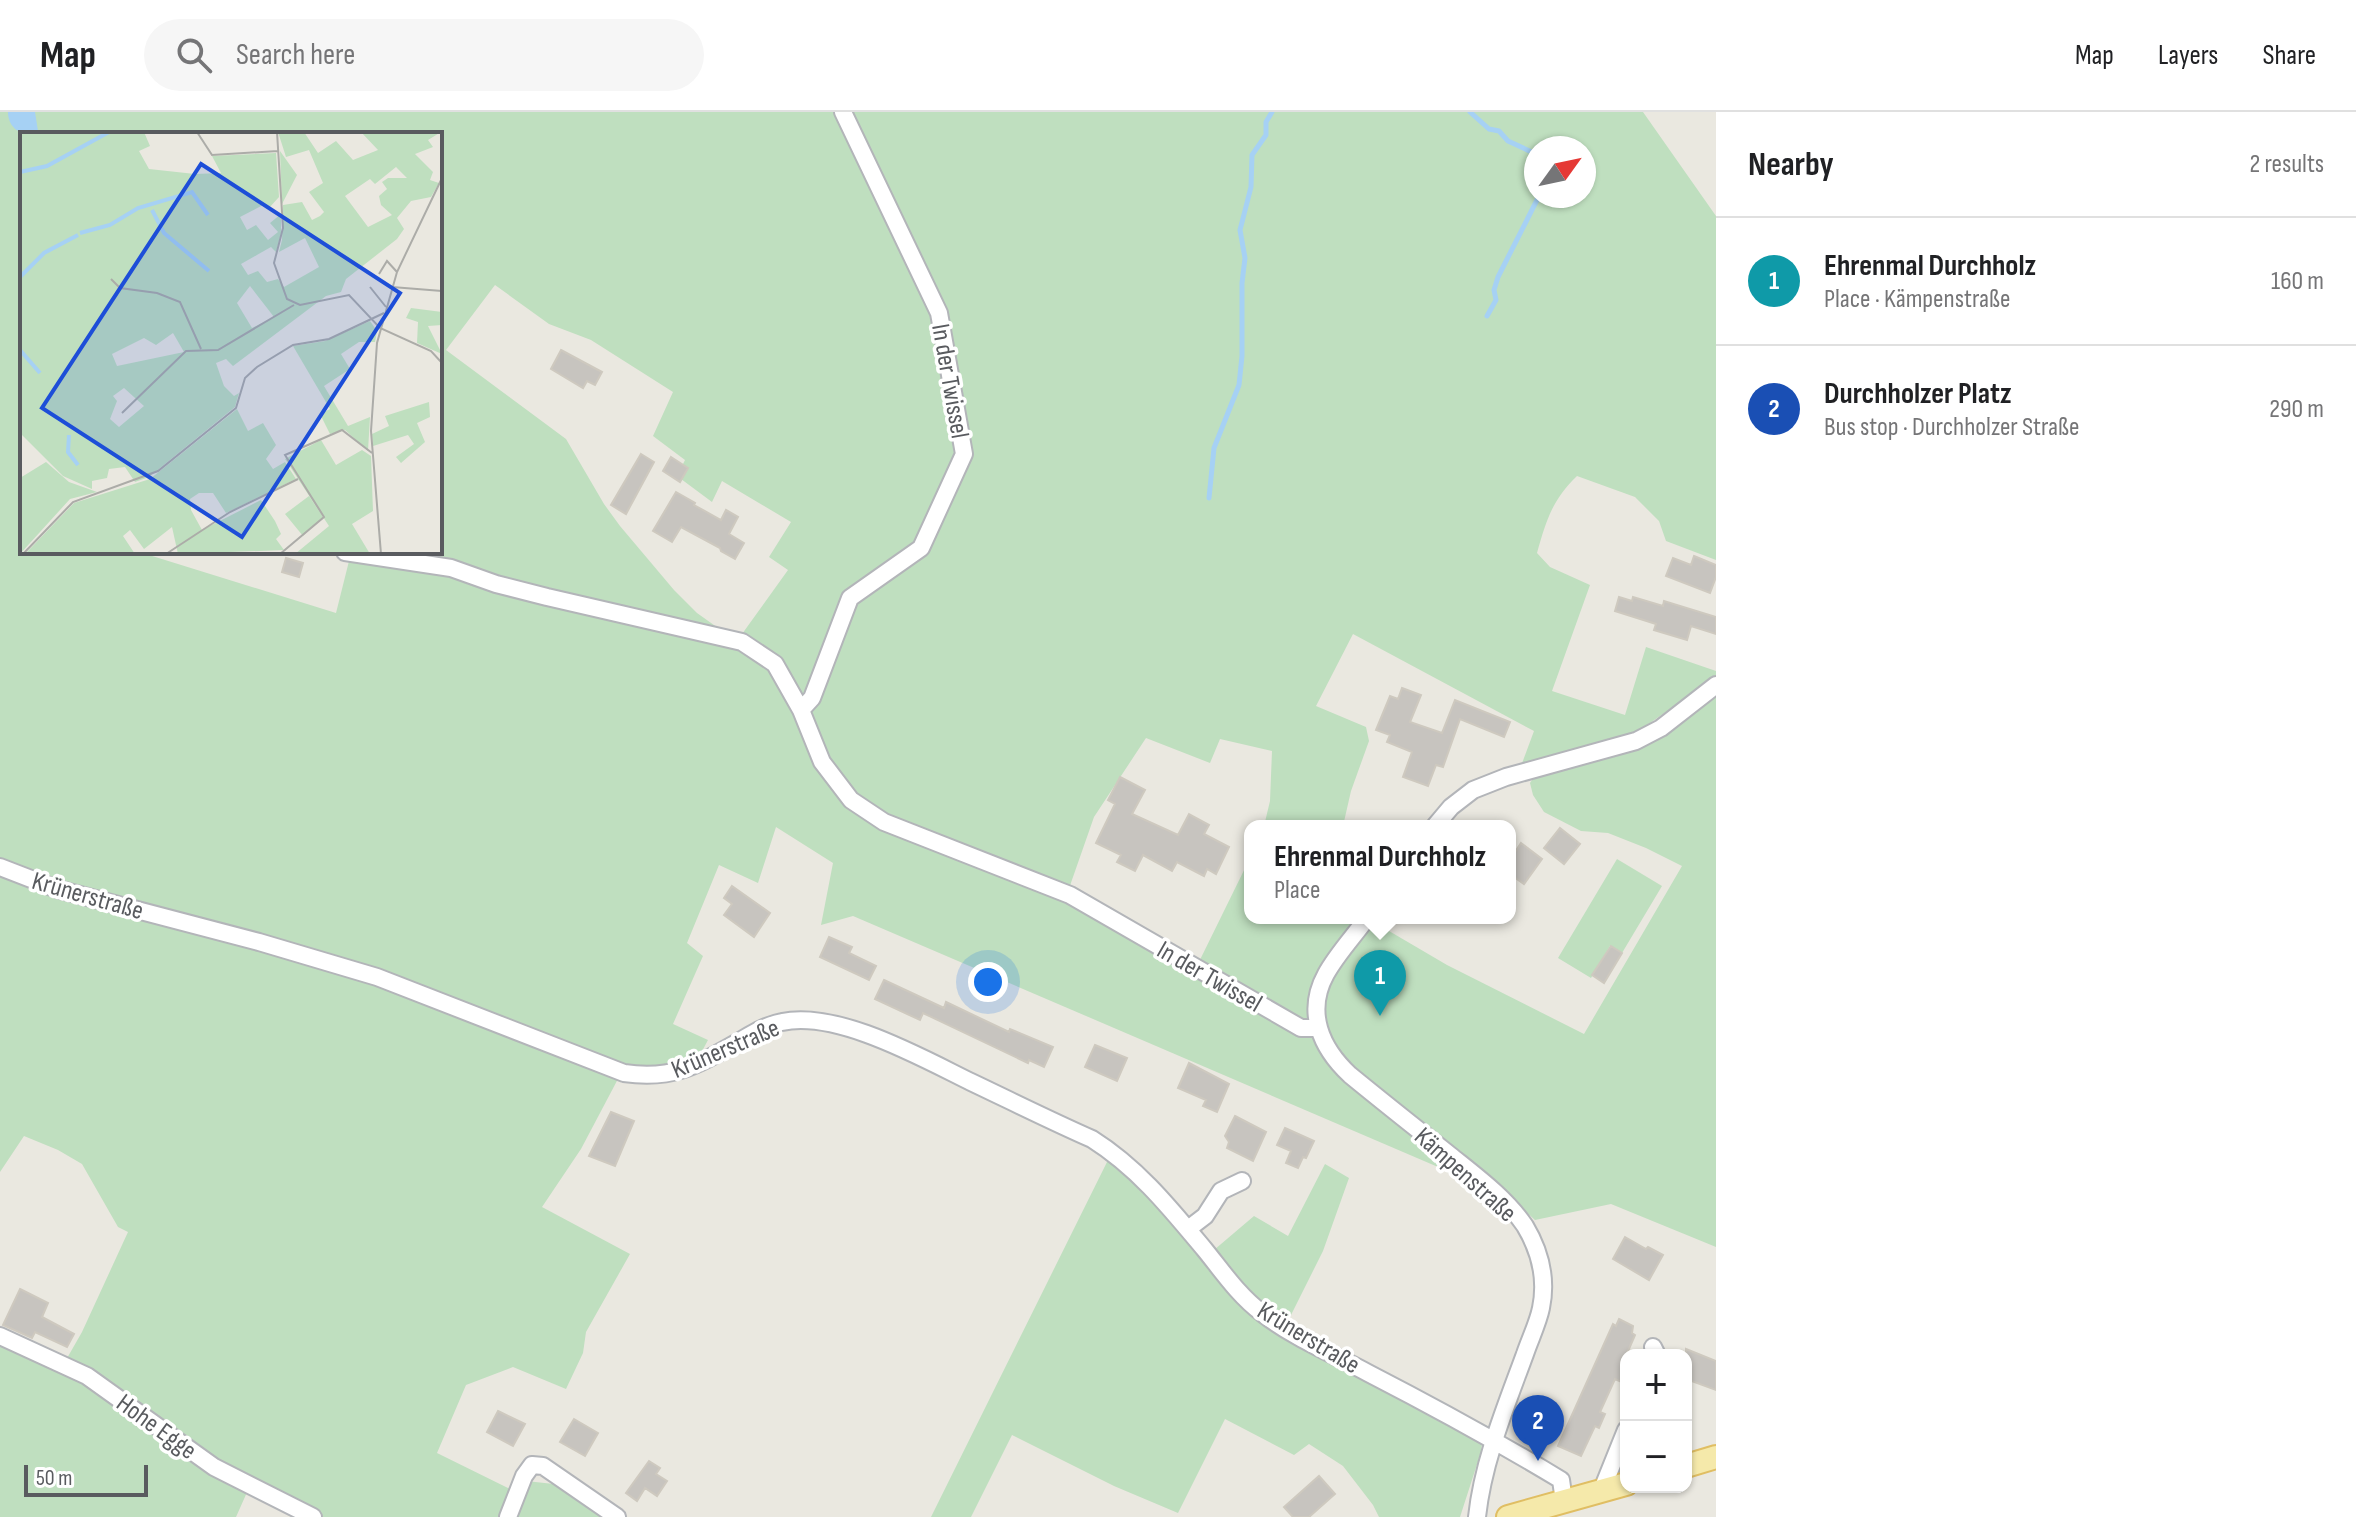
<!DOCTYPE html>
<meta charset="utf-8">
<style>
body{margin:0;font-family:"Sofia Sans Condensed",sans-serif;background:#f6f6f6;color:#202124}
.controls{position:absolute;right:24px;bottom:24px;display:grid;overflow:hidden;border-radius:16px;box-shadow:0 2px 6px #0004}
.controls button{width:72px;height:72px;display:grid;place-items:center;padding:0;border:0;border-bottom:2px solid #e0e0e0;background:#fff;color:#202124;font:40px sans-serif}
.compass{position:absolute;left:1524px;top:24px;width:72px;height:72px;border-radius:50%;background:#fff;box-shadow:0 2px 6px #0004;rotate:57deg}
.scale{position:absolute;left:24px;bottom:20px;width:124px;box-sizing:border-box;padding-left:8px;border:4px solid #595b5f;border-top:0;font-size:22px;line-height:28px;white-space:nowrap;color:#595b5f;-webkit-text-stroke:6px #fff;paint-order:stroke}
.you{position:absolute;left:988px;top:870px;width:28px;height:28px;margin:-20px;border:6px solid #fff;border-radius:50%;background:#1a73e8;box-shadow:0 0 0 12px #1a73e833}
.badge{display:grid;place-items:center;width:52px;height:52px;border-radius:50%;background:#d34a3c;color:#fff;font-size:26px;font-weight:700}
.pin{position:absolute;translate:-50% -66px;filter:drop-shadow(0 2px 4px #0008)}
.pin::after{content:'';position:absolute;top:42px;width:28px;height:24px;background:inherit;clip-path:polygon(0 0,100% 0,50% 100%)}
.popup{position:absolute;left:1244px;top:708px;width:272px;height:104px;box-sizing:border-box;display:grid;place-content:center;border-radius:16px;background:#fff;filter:drop-shadow(0 2px 6px #0005);font-size:26px;white-space:nowrap;color:#757577}
.popup b{font-size:30px;color:#202124}
.popup::after{content:'';position:absolute;left:50%;top:100%;margin-left:-16px;border:16px solid transparent;border-top-color:#fff}
.list{margin:0;padding:0;list-style:none}
h2{display:flex;justify-content:space-between;align-items:center;height:104px;margin:0;padding:0 32px;font-size:34px}
h2 small{font-size:26px;font-weight:400;color:#757577}
.list li{display:grid;grid-template-columns:52px 1fr auto;gap:24px;align-items:center;box-sizing:border-box;height:128px;padding:0 32px;border-top:2px solid #e0e0e0}
.list b{display:block;font-size:30px;white-space:nowrap}
.list p{margin:0;font-size:26px;white-space:nowrap;color:#757577}
.list em{font-size:26px;font-style:normal;color:#757577}
.icon{flex:none;width:44px;height:44px;fill:none;stroke:currentColor;stroke-width:2;stroke-linecap:round;stroke-linejoin:round}
.map{position:relative;flex:none;width:1716px;height:1405px;overflow:hidden}
header{display:flex;align-items:center;gap:48px;box-sizing:border-box;height:112px;padding:0 40px;background:#fff;border-bottom:2px solid #e0e0e0}
header strong{font-size:38px}
nav{display:flex;gap:44px;margin-inline-start:auto;font-size:28px}
.search{width:560px;height:72px;background:#f6f6f6;display:flex;align-items:center;gap:20px;box-sizing:border-box;padding:0 28px;border-radius:44px;color:#757577;font-size:30px}
main{display:flex}
aside{flex:1;background:#fff}
.map>svg:first-child{display:block}
.green{fill:#bfdfbf;fill-rule:evenodd}
.water{fill:#a6d1f4}
.lines{fill:none;stroke-linecap:round;stroke-linejoin:round}
.stream{stroke:#a6d1f4;stroke-width:5}
.building{fill:#c7c4bf;stroke:#cec9bf;stroke-width:2}
.minor-casing{stroke:#b3b5b9;stroke-width:20}
.major-casing{stroke:#e0be63;stroke-width:26}
.minor{stroke:#fff;stroke-width:16}
.major{stroke:#f5e9aa;stroke-width:22}
.labels{text-anchor:middle;stroke-width:7;stroke-linejoin:round;paint-order:stroke}
.street-label{font-size:26px;fill:#595b5f;stroke:#fff}
.inset-river{fill:none;stroke:#a6d1f4;stroke-width:4}
.inset-road{fill:none;stroke:#acaca8;stroke-width:2}
.view{fill:#1d4ed8;fill-opacity:0.15;stroke:#1d4ed8;stroke-width:4}
.inset-edge{fill:none;stroke:#595b5f;stroke-width:4}
</style>
<header>
<strong>Map</strong>
<div class="search"><svg class="icon" aria-label="search" viewBox="0 0 24 24"><circle cx="10" cy="10" r="6"/><path d="M15 15l6 6"/></svg>Search here</div>
<nav><a>Map</a><a>Layers</a><a>Share</a></nav>
</header>
<main>
<div class="map">
<svg width="1716" height="1405" viewBox="0 0 1716 1405">
<rect width="100%" height="100%" fill="#eae8e0"/>
<!-- green -->
<path class="green" d="M 0,0 L 1643,0 L 1716,104 L 1716,448 L 1666,429 L 1659,409 L 1635,385 L 1577,364 C 1552,388 1546,409 1537,441 L 1550,455 L 1590,473 L 1552,579 L 1625,603 L 1646,535 L 1716,559 L 1716,565 L 1634,622 L 1521,654 L 1534,619 L 1353,522 L 1316,594 L 1366,615 L 1369,629 L 1351,679 L 1343,714 L 1264,714 L 1270,689 L 1272,639 L 1220,627 L 1210,651 L 1146,626 L 1094,705 L 1066,785 L 1083,798 L 1194,860 L 1250,746 L 1250,806 L 1359,806 L 1331,846 L 1344,849 L 1372,809 L 1447,853 L 1584,922 L 1682,754 L 1646,736 L 1608,721 L 1581,719 L 1544,700 L 1533,683 L 1530,671 L 1534,665 C 1574,656 1618,646 1655,626 C 1677,615 1697,597 1716,581 L 1716,1135 L 1611,1092 L 1535,1108 L 1495,1072 L 1460,1046 L 1453,1055 L 1470,1068 L 1509,1106 L 1445,1058 L 853,804 L 821,813 L 833,751 L 776,715 L 758,771 L 719,753 L 687,831 L 703,844 L 673,912 L 708,928 L 700,943 C 673,954 650,959 621,952 L 499,903 L 372,856 L 72,776 L 0,750 ZM 22,22 L 440,22 L 440,440 L 355,440 L 404,445 L 452,454 L 496,469 L 548,482 L 728,523 L 697,501 L 674,478 L 620,414 L 604,392 L 566,327 L 446,238 L 495,173 L 549,212 L 591,228 L 673,280 L 653,324 L 685,348 L 677,364 L 712,390 L 722,369 L 791,410 L 769,445 L 788,458 L 742,522 L 762,540 L 760,544 L 744,534 L 669,519 L 508,480 L 450,460 L 406,451 L 350,445 L 336,501 L 149,443 L 149,440 L 22,440 ZM 1536,36 L 1584,36 L 1584,84 L 1536,84 Z
M 1617,747 L 1662,774 L 1622,841 L 1610,834 L 1591,866 L 1558,846 Z
M 0,765 L 60,785 L 258,836 L 360,867 L 619,965 L 581,1037 L 542,1095 L 630,1142 L 586,1220 L 583,1241 L 566,1277 L 513,1255 L 466,1273 L 437,1341 L 512,1378 L 502,1405 L 321,1405 L 215,1351 L 66,1248 L 82,1220 L 128,1120 L 118,1115 L 82,1052 L 58,1038 L 24,1024 L 0,1060 Z
M 1109,1046 L 1134,1065 L 1238,1188 L 1482,1331 L 1481,1340 L 1460,1405 L 1379,1405 L 1373,1393 L 1343,1354 L 1309,1332 L 1294,1343 L 1225,1307 L 1178,1401 L 1114,1374 L 1012,1323 L 971,1405 L 931,1405 Z
M 1325,1052 L 1349,1066 L 1323,1139 L 1287,1211 L 1246,1180 L 1214,1138 L 1254,1104 L 1288,1124 Z
M 0,1230 L 67,1259 L 248,1378 L 236,1405 L 0,1405 Z
M 526,1369 L 563,1373 L 610,1405 L 512,1405 Z"/>
<!-- water -->
<path class="water" d="M 8,0 L 35,0 L 38,19 C 23,26 8,17 8,0 Z"/>
<g class="lines">
<!-- stream -->
<path class="stream" d="M 1470,0 L 1489,17 L 1499,19 L 1508,29 L 1536,42
M 1487,204 L 1496,188 L 1494,178 L 1498,165 L 1539,84
M 1209,386 L 1214,336 L 1239,273 L 1242,244 L 1242,171 L 1245,146 L 1240,118 L 1251,75 L 1252,43 L 1266,23 L 1266,10 L 1272,0"/>
</g>
<!-- building -->
<path class="building" d="M 561,238 L 602,260 L 595,273 L 587,269 L 583,276 L 551,257 Z
M 641,342 L 654,350 L 626,402 L 611,393 Z
M 671,345 L 688,356 L 680,370 L 663,359 Z
M 676,380 L 695,391 L 694,393 L 721,408 L 726,398 L 738,405 L 729,422 L 744,431 L 735,447 L 721,439 L 720,436 L 681,415 L 672,430 L 653,419 Z
M 1694,444 L 1716,453 L 1716,465 L 1710,481 L 1666,464 L 1673,446 L 1691,453 Z
M 286,446 L 303,451 L 299,465 L 282,460 Z
M 1619,485 L 1632,489 L 1633,485 L 1663,494 L 1664,489 L 1716,505 L 1716,522 L 1691,514 L 1687,528 L 1654,518 L 1656,512 L 1615,499 Z
M 1402,576 L 1421,583 L 1410,610 L 1442,621 L 1455,588 L 1510,610 L 1504,625 L 1460,607 L 1443,655 L 1436,653 L 1428,674 L 1403,665 L 1412,640 L 1387,630 L 1390,623 L 1376,618 L 1390,584 L 1398,587 Z
M 1120,665 L 1145,678 L 1132,702 L 1178,723 L 1189,702 L 1209,713 L 1204,722 L 1229,735 L 1216,762 L 1207,757 L 1204,764 L 1177,750 L 1172,759 L 1143,743 L 1135,759 L 1117,750 L 1121,743 L 1096,731 L 1115,692 L 1108,688 Z
M 1560,716 L 1580,732 L 1564,752 L 1544,736 Z
M 1521,731 L 1542,747 L 1524,772 L 1510,762 L 1510,736 L 1515,740 Z
M 732,774 L 770,801 L 754,825 L 724,803 L 732,792 L 724,786 Z
M 829,825 L 852,835 L 849,841 L 876,854 L 869,868 L 820,845 Z
M 1611,834 L 1622,841 L 1604,871 L 1592,863 Z
M 884,868 L 944,896 L 946,890 L 1009,920 L 1010,917 L 1053,935 L 1044,955 L 1029,948 L 1028,951 L 923,901 L 920,908 L 875,887 Z
M 1095,933 L 1127,946 L 1117,969 L 1085,955 Z
M 1189,951 L 1229,972 L 1217,1000 L 1203,994 L 1206,988 L 1178,976 Z
M 611,1000 L 634,1009 L 615,1054 L 589,1044 Z
M 1235,1004 L 1266,1020 L 1253,1049 L 1227,1036 L 1229,1030 L 1225,1024 Z
M 1285,1016 L 1314,1029 L 1306,1046 L 1303,1045 L 1298,1056 L 1286,1051 L 1291,1039 L 1277,1033 Z
M 1625,1125 L 1646,1137 L 1648,1135 L 1663,1143 L 1649,1168 L 1613,1147 Z
M 20,1177 L 48,1191 L 42,1205 L 74,1222 L 67,1235 L 35,1220 L 32,1226 L 3,1213 Z
M 1619,1207 L 1633,1214 L 1632,1221 L 1635,1223 L 1622,1253 L 1626,1255 L 1626,1272 L 1615,1267 L 1600,1300 L 1605,1302 L 1599,1316 L 1595,1314 L 1581,1344 L 1558,1334 L 1613,1212 L 1616,1214 Z
M 1686,1237 L 1716,1249 L 1716,1278 L 1689,1268 L 1689,1266 L 1686,1265 Z
M 498,1299 L 525,1312 L 513,1334 L 487,1320 Z
M 574,1307 L 598,1321 L 585,1344 L 560,1330 Z
M 649,1349 L 660,1356 L 656,1362 L 667,1369 L 657,1384 L 645,1376 L 637,1389 L 626,1381 Z
M 1319,1364 L 1335,1382 L 1309,1405 L 1293,1405 L 1284,1395 Z"/>
<g class="lines">
<defs>
<path id="minor" d="M 345,440 L 451,456 L 496,472 L 547,485 L 742,530 L 775,552 L 801,598 L 822,650 L 851,688 L 884,710 L 1070,783 L 1301,916 L 1317,916
M 801,598 L 812,586 L 850,486 L 921,436 L 964,342 L 939,201 L 843,0
M 1435,714 L 1451,695 L 1473,678 L 1506,665 L 1636,629 L 1661,616 L 1716,573
M 0,755 L 57,777 L 259,830 L 377,865 L 624,961 C 673,968 696,954 738,930 C 752,922 766,913 782,910 C 837,898 922,946 971,970 C 1011,989 1051,1009 1092,1027 C 1138,1056 1170,1096 1205,1138 C 1222,1159 1239,1184 1262,1201 C 1294,1226 1333,1242 1368,1261 C 1434,1295 1498,1330 1561,1368 L 1564,1389
M 1367,806 C 1354,824 1337,842 1326,862 C 1305,900 1321,936 1350,963 C 1383,990 1417,1017 1450,1043 C 1476,1064 1506,1086 1525,1114 C 1540,1139 1547,1167 1541,1196 C 1538,1211 1530,1227 1525,1242 C 1506,1294 1483,1349 1477,1405
M 1188,1117 L 1205,1104 L 1221,1079 L 1242,1069
M 0,1224 L 87,1264 L 214,1355 L 313,1405
M 1653,1235 L 1657,1243
M 1601,1380 L 1626,1318
M 508,1405 L 524,1364 L 532,1353 L 543,1354 L 617,1405"/>
<path id="major" d="M 1686,1354 L 1716,1345
M 1508,1405 L 1626,1372"/>
</defs>
<!-- minor casing -->
<use href="#minor" class="minor-casing"/>
<!-- major casing -->
<use href="#major" class="major-casing"/>
<!-- minor -->
<use href="#minor" class="minor"/>
<!-- major -->
<use href="#major" class="major"/>
</g>
<g class="labels">
<!-- street labels -->
<g class="street-label">
<text transform="translate(951 269) rotate(80)" y="9">In der Twissel</text>
<text transform="translate(88 783) rotate(16)" y="9">Krünerstraße</text>
<text transform="translate(1210 864) rotate(30)" y="9">In der Twissel</text>
<text transform="translate(725 936) rotate(-23)" y="9">Krünerstraße</text>
<text transform="translate(1466 1062) rotate(42)" y="9">Kämpenstraße</text>
<text transform="translate(1309 1225) rotate(31)" y="9">Krünerstraße</text>
<text transform="translate(157 1314) rotate(36)" y="9">Hohe Egge</text>
</g>
</g>
<!-- overview -->
<g transform="translate(20 20)">
<rect width="422" height="422" fill="#eae8e0"/>
<path d="M 0,0 L 124,0 L 130,14 L 119,19 L 129,37 L 175,42 L 201,41 L 192,24 L 256,21 L 259,65 L 249,76 L 245,72 L 220,85 L 227,98 L 236,93 L 248,108 L 258,100 L 250,91 L 261,82 L 261,101 L 256,120 L 251,115 L 221,132 L 228,143 L 238,139 L 247,150 L 258,147 L 264,155 L 299,135 L 285,106 L 259,120 L 262,108 L 263,73 L 282,70 L 292,88 L 300,84 L 304,80 L 289,60 L 303,51 L 289,18 L 266,25 L 258,0 L 284,0 L 298,21 L 316,9 L 333,28 L 358,18 L 341,0 L 421,0 L 408,8 L 413,15 L 395,22 L 413,40 L 410,48 L 419,51 L 411,65 L 391,69 L 377,86 L 384,97 L 377,107 L 326,147 L 321,160 L 306,164 L 213,234 L 206,227 L 196,231 L 204,254 L 214,264 L 219,261 L 215,275 L 129,345 L 115,350 L 105,335 L 89,337 L 87,346 L 72,349 L 72,357 L 43,344 L 0,301 ZM 376,35 L 387,46 L 368,46 L 362,50 L 367,57 L 359,64 L 361,73 L 372,83 L 348,95 L 325,64 L 350,47 L 355,52 ZM 230,154 L 254,185 L 232,196 L 217,171 ZM 153,201 L 164,220 L 97,234 L 92,222 L 124,206 L 136,213 ZM 104,256 L 124,274 L 99,295 L 90,287 L 97,269 L 93,264 ZM 260,19 L 277,43 L 262,72 ZM 391,176 L 422,180 L 422,193 L 408,194 L 422,222 L 397,211 L 398,190 L 386,186 ZM 350,189 L 357,199 L 355,210 L 339,210 L 321,222 L 330,237 L 304,254 L 328,294 L 350,285 L 348,319 L 325,298 L 310,302 L 300,282 L 310,277 L 273,214 L 305,209 ZM 409,270 L 410,285 L 397,291 L 405,310 L 381,331 L 376,325 L 394,312 L 388,303 L 353,314 L 352,302 L 369,294 L 365,284 ZM 217,277 L 228,299 L 243,291 L 256,313 L 246,327 L 253,337 L 265,330 L 276,347 L 206,381 L 193,361 L 179,361 L 170,367 L 171,378 L 182,398 L 241,368 L 255,389 L 261,402 L 256,407 L 264,418 L 158,422 L 152,395 L 124,417 L 110,398 L 103,404 L 115,422 L 5,422 L 54,371 L 130,347 ZM 301,308 L 316,333 L 342,318 L 351,324 L 353,379 L 332,392 L 350,422 L 275,422 L 309,394 L 265,327 ZM 26,330 L 49,350 L 77,360 L 50,367 L 0,422 L 0,346 ZM 289,364 L 303,385 L 283,404 L 265,382 Z" fill="#bfdfbf" fill-rule="evenodd"/>
<path class="inset-river" d="M 0,40 L 27,34 L 89,0M 132,78 L 144,101 L 189,139M 60,101 L 90,93 L 118,76 L 172,60 L 188,83M 0,145 L 24,121 L 58,103M 0,218 L 20,241M 49,303 L 48,320 L 58,333"/>
<path class="inset-road" d="M 177,0 L 192,23 L 258,19M 257,0 L 263,96 L 254,131 L 267,167 L 280,173 L 329,163 L 360,196 L 411,219 L 422,231M 359,142 L 367,129 L 377,140M 91,147 L 100,156 L 137,161 L 160,170 L 181,217M 350,155 L 366,175M 372,155 L 422,159M 102,281 L 166,219 L 198,218 L 274,173M 3,422 L 53,370 L 138,339 L 216,276 L 225,246 L 237,235 L 273,213 L 309,207 L 364,181M 146,422 L 210,380 L 278,347M 260,422 L 304,385 L 265,323 L 322,298 L 352,321M 361,422 L 351,299 L 357,211 L 377,140 L 422,46"/>
<path class="view" d="M 181,32 L 380,161 L 222,405 L 22,276 Z"/>
<rect width="422" height="422" class="inset-edge"/>
</g>
</svg>
<div class="controls">
<button>+</button>
<button>−</button>
</div>
<svg class="compass" viewBox="-18 -18 36 36"><path d="M0-13l5 13h-10z" fill="#e53935"/><path d="M0 13l5-13h-10z" fill="#757577"/></svg>
<div class="scale">50 m</div>
<div class="you"></div>
<div class="pin badge" style="left:1380px;top:904px;background:#0f9aa8">1</div>
<div class="popup"><b>Ehrenmal Durchholz</b>Place</div>
<div class="pin badge" style="left:1538px;top:1349px;background:#1a4fb4">2</div>
</div>
<aside>
<h2>Nearby<small>2 results</small></h2>
<ul class="list">
<li><span class="badge" style="background:#0f9aa8">1</span><div><b>Ehrenmal Durchholz</b><p>Place · Kämpenstraße</p></div><em>160 m</em></li>
<li><span class="badge" style="background:#1a4fb4">2</span><div><b>Durchholzer Platz</b><p>Bus stop · Durchholzer Straße</p></div><em>290 m</em></li>
</ul>
</aside>
</main>
